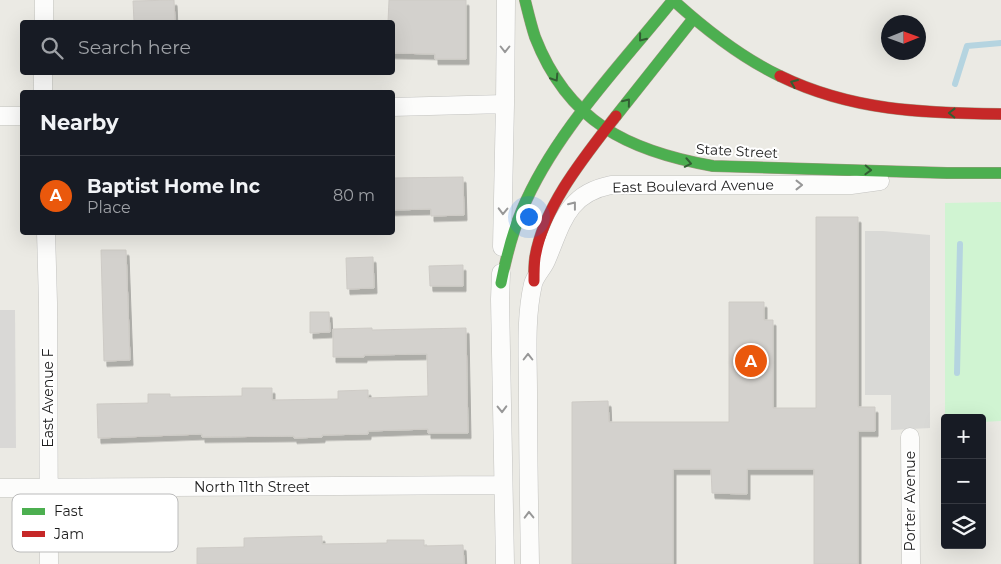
<!DOCTYPE html>
<meta charset="utf-8">
<style>
body{margin:0;font-family:Montserrat,sans-serif;background:#242831;color:#f1f3f6}
.controls{position:absolute;right:15px;bottom:15px;display:grid;overflow:hidden;border-radius:5px;box-shadow:0 5px 20px #0002}
.controls button{width:45px;height:45px;display:grid;place-items:center;padding:0;border:0;border-bottom:1px solid #363941;background:#171b24;color:#f1f3f6;font:25px sans-serif}
.compass{position:absolute;left:881px;top:15px;width:45px;height:45px;border-radius:50%;background:#171b24;box-shadow:0 5px 20px #0002;rotate:89deg}
.you{position:absolute;left:528px;top:216px;width:18px;height:18px;margin:-12px;border:4px solid #fff;border-radius:50%;background:#1a73e8;box-shadow:0 0 0 8px #1a73e833}
.badge{display:grid;place-items:center;width:32px;height:32px;border-radius:50%;background:#ea580c;color:#fff;font-size:16px;font-weight:700}
.pin{position:absolute;translate:-50% -50%;border:2px solid #fff;box-shadow:0 1px 5px #0006}
.list{margin:0;padding:0;list-style:none}
h2{display:flex;justify-content:space-between;align-items:center;height:65px;margin:0;padding:0 20px;font-size:21px}
h2 small{font-size:16px;font-weight:400;color:#9ea1a6}
.list li{display:grid;grid-template-columns:32px 1fr auto;gap:15px;align-items:center;box-sizing:border-box;height:80px;padding:0 20px;border-top:1px solid #363941}
.list b{display:block;font-size:19px;white-space:nowrap}
.list p{margin:0;font-size:16px;white-space:nowrap;color:#9ea1a6}
.list em{font-size:16px;font-style:normal;color:#9ea1a6}
.icon{flex:none;width:28px;height:28px;fill:none;stroke:currentColor;stroke-width:2;stroke-linecap:round;stroke-linejoin:round}
.map{position:relative;flex:none;width:1001px;height:564px;overflow:hidden}
.search{position:absolute;background:#171b24;box-shadow:0 5px 20px #0002;left:20px;top:20px;width:375px;height:55px;display:flex;align-items:center;gap:12px;box-sizing:border-box;padding:0 18px;border-radius:5px;color:#9ea1a6;font-size:19px}
.panel{position:absolute;background:#171b24;box-shadow:0 5px 20px #0002;left:20px;top:90px;width:375px;height:145px;border-radius:5px}
.map>svg:first-child{display:block}
.religious{fill:#d9d8d6}
.park{fill:#d0f4d2}
.parking{fill:#d9d9d6}
.lines{fill:none;stroke-linecap:round;stroke-linejoin:round}
.stream{stroke:#b5d4e0;stroke-width:6}
.building{fill:#d3d1cd;stroke:#cecbc6;filter:url(#shadow)}
.street-casing{stroke:#c3c3c0;stroke-width:19}
.fast-casing{stroke:#a19981;stroke-width:12}
.jam-casing{stroke:#a19981;stroke-width:12}
.street{stroke:#fcfcfb;stroke-width:18}
.fast{stroke:#4caf50;stroke-width:11}
.jam{stroke:#c62828;stroke-width:11}
.oneway{stroke:#325e33}
.oneway2{stroke:#979797}
.labels{text-anchor:middle;stroke-width:4;stroke-linejoin:round;paint-order:stroke}
.street-label{font-size:14px;fill:#1c1c1c;stroke:#fff}
.key{fill:#fff;stroke:#bbb;stroke-width:1}
.key-label{font-size:14px;fill:#1c1c1c}
</style>
<div class="map">
<svg width="1001" height="564" viewBox="0 0 1001 564">
<defs>
<filter id="shadow"><feDropShadow dx="3" dy="5.5" stdDeviation="0" flood-color="#0004"/></filter>
</defs>
<rect width="100%" height="100%" fill="#ebeae4"/>
<!-- religious -->
<path class="religious" d="M 0,310 L 15,310 L 16,448 L 0,448 Z"/>
<!-- park -->
<path class="park" d="M 1001,202 L 1001,421 L 982,422 L 982,418 L 945,418 L 945,203 Z"/>
<!-- parking -->
<path class="parking" d="M 865,231 L 883,231 L 930,235 L 930,428 L 891,430 L 891,395 L 865,395 Z"/>
<g class="lines">
<!-- stream -->
<path class="stream" d="M 955,84 L 967,46 L 1001,43
M 957,373 L 960,244"/>
</g>
<!-- building -->
<path class="building" d="M 174,0 L 175,22 L 134,22 L 133,1 Z
M 389,0 L 466,0 L 466,59 L 435,59 L 435,54 L 392,53 L 392,22 L 388,22 Z
M 463,177 L 464,215 L 431,216 L 431,209 L 392,210 L 392,178 Z
M 816,217 L 858,217 L 858,407 L 875,407 L 875,431 L 858,431 L 858,564 L 814,564 L 814,469 L 747,469 L 747,494 L 712,493 L 711,469 L 673,469 L 673,564 L 572,564 L 572,402 L 608,401 L 609,422 L 729,422 L 729,302 L 764,302 L 764,320 L 773,320 L 773,408 L 816,408 Z
M 101,250 L 126,250 L 130,360 L 104,361 Z
M 373,257 L 374,288 L 347,289 L 346,258 Z
M 463,265 L 463,286 L 430,286 L 429,266 Z
M 310,312 L 329,312 L 330,332 L 310,333 Z
M 372,328 L 372,330 L 466,328 L 468,433 L 428,433 L 428,429 L 368,431 L 368,434 L 322,435 L 322,437 L 294,438 L 294,436 L 202,437 L 202,434 L 98,438 L 97,404 L 148,403 L 148,394 L 170,394 L 170,397 L 242,396 L 242,388 L 272,388 L 272,400 L 338,399 L 338,391 L 368,390 L 368,398 L 428,396 L 427,354 L 364,355 L 364,357 L 333,357 L 333,329 Z
M 322,536 L 322,544 L 387,543 L 387,540 L 424,540 L 424,546 L 463,545 L 464,564 L 197,564 L 197,548 L 244,547 L 244,538 Z"/>
<g class="lines">
<defs>
<path id="street" d="M 44,22 L 44,0
M 43,92 L 43,72
M 392,107 L 505,104
M 0,116 L 22,116
M 46,232 L 48,303 L 49,564
M 502,247 L 505,104 L 506,0
M 501,273 L 500,299 L 505,564
M 910,437 L 911,564
M 0,488 L 503,485
M 530,564 C 529,507 528,450 528,393 C 528,357 525,319 533,284 C 535,276 543,268 546,261 C 562,224 566,194 611,185 L 851,185 L 880,181"/>
<path id="fast" d="M 525,0 C 528,12 531,25 535,37 C 568,122 628,151 713,166 L 947,173 L 1001,173
M 616,116 L 693,19
M 501,283 C 506,258 512,233 522,210 C 554,133 621,65 673,0 C 706,30 740,57 780,76"/>
<path id="jam" d="M 780,76 C 852,111 923,113 1001,114
M 534,281 C 534,274 534,265 535,258 C 543,207 585,156 616,116"/>
</defs>
<!-- street casing -->
<use href="#street" class="street-casing"/>
<!-- fast casing -->
<use href="#fast" class="fast-casing"/>
<!-- jam casing -->
<use href="#jam" class="jam-casing"/>
<!-- street -->
<use href="#street" class="street"/>
<!-- fast -->
<use href="#fast" class="fast"/>
<!-- jam -->
<use href="#jam" class="jam"/>
</g>
<!-- one-way arrows -->
<defs><path id="oneway-chevron" d="M-2-3.5L2.5 0L-2 3.5" fill="none" stroke-width="1.6" stroke-linecap="round" stroke-linejoin="round" transform="scale(1.25)"/></defs>
<g class="oneway">
<use href="#oneway-chevron" transform="translate(642 38) rotate(129)"/>
<use href="#oneway-chevron" transform="translate(555 78) rotate(57)"/>
<use href="#oneway-chevron" transform="translate(794 83) rotate(-157)"/>
<use href="#oneway-chevron" transform="translate(627 102) rotate(-51)"/>
<use href="#oneway-chevron" transform="translate(952 113) rotate(-179)"/>
<use href="#oneway-chevron" transform="translate(688 163) rotate(11)"/>
<use href="#oneway-chevron" transform="translate(868 170) rotate(2)"/>
</g>
<g class="oneway2">
<use href="#oneway-chevron" transform="translate(505 49) rotate(90)"/>
<use href="#oneway-chevron" transform="translate(799 185)"/>
<use href="#oneway-chevron" transform="translate(573 205) rotate(-52)"/>
<use href="#oneway-chevron" transform="translate(503 211) rotate(91)"/>
<use href="#oneway-chevron" transform="translate(528 357) rotate(-90)"/>
<use href="#oneway-chevron" transform="translate(502 409) rotate(89)"/>
<use href="#oneway-chevron" transform="translate(529 515) rotate(-91)"/>
</g>
<g class="labels">
<!-- street labels -->
<g class="street-label">
<text transform="translate(737 151) rotate(3)" y="5">State Street</text>
<text transform="translate(693 186) rotate(-1)" y="5">East Boulevard Avenue</text>
<text transform="translate(48 398) rotate(-90)" y="5">East Avenue F</text>
<text x="252" y="492">North 11th Street</text>
<text transform="translate(910 501) rotate(-90)" y="5">Porter Avenue</text>
</g>
</g>
<!-- legend -->
<rect x="12" y="494" width="166" height="58" rx="8" class="key"/>
<rect x="22" y="508" width="23" height="7" fill="#4caf50"/>
<rect x="22" y="531" width="23" height="6" fill="#c62828"/>
<g class="key-label">
<text x="54" y="516">Fast</text>
<text x="54" y="539">Jam</text>
</g>
</svg>
<div class="controls">
<button>+</button>
<button>−</button>
<button><svg class="icon" aria-label="layers" viewBox="0 0 24 24"><path d="M12 4l9 5-9 5-9-5zM3 14l9 5 9-5"/></svg></button>
</div>
<svg class="compass" viewBox="-18 -18 36 36"><path d="M0-13l5 13h-10z" fill="#e53935"/><path d="M0 13l5-13h-10z" fill="#9ea1a6"/></svg>
<div class="you"></div>
<div class="pin badge" style="left:751px;top:361px">A</div>
<div class="search"><svg class="icon" aria-label="search" viewBox="0 0 24 24"><circle cx="10" cy="10" r="6"/><path d="M15 15l6 6"/></svg>Search here</div>
<section class="panel">
<h2>Nearby<small></small></h2>
<ul class="list">
<li><span class="badge">A</span><div><b>Baptist Home Inc</b><p>Place</p></div><em>80 m</em></li>
</ul>
</section>
</div>
